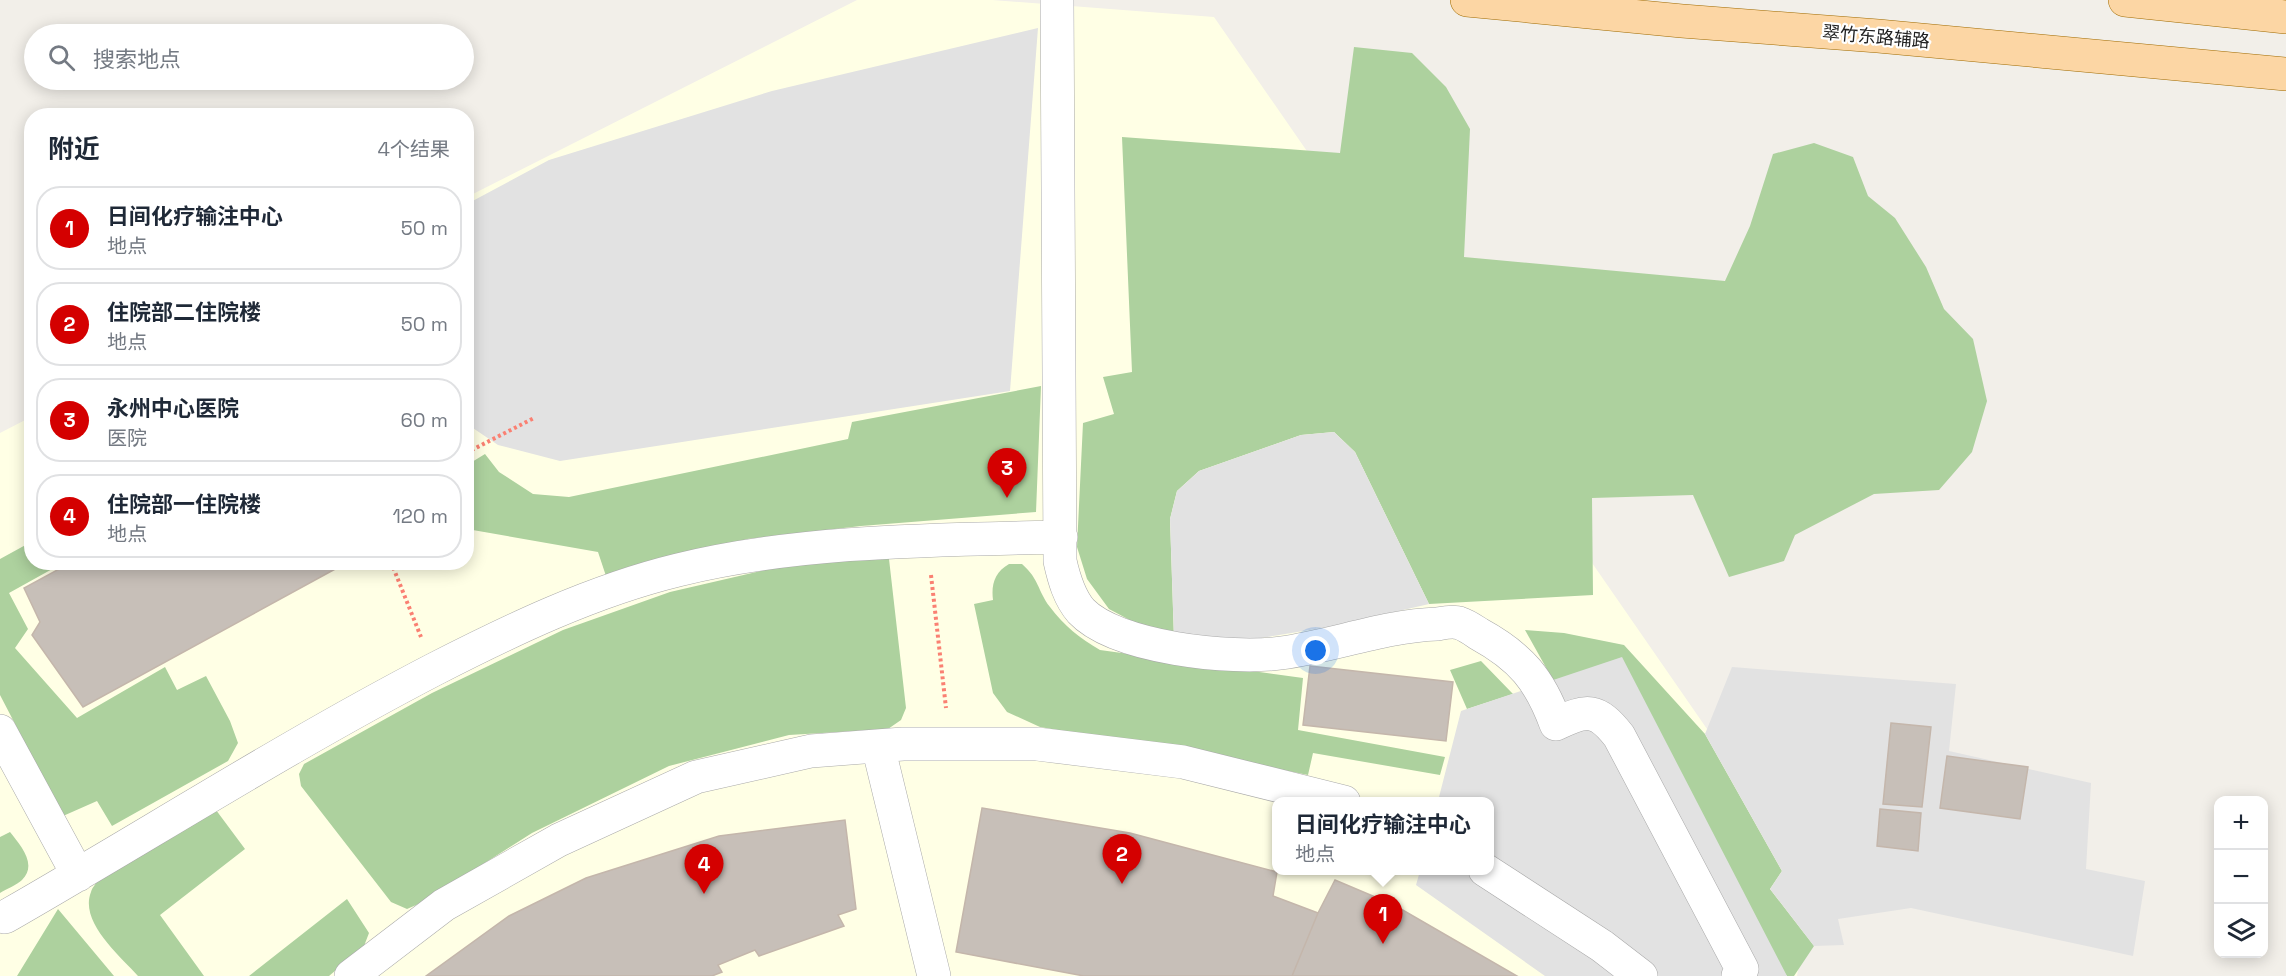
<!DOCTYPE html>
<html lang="zh">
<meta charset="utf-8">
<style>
body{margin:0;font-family:"Space Grotesk","Noto Sans SC",sans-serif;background:#f2f2f3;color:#1f2937}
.controls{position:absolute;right:18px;bottom:18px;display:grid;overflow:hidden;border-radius:12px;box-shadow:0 3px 15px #0003}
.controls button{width:54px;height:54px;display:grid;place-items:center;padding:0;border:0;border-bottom:2px solid #e0e1e3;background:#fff;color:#1f2937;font:30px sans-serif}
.you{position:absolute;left:1316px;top:651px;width:21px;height:21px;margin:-15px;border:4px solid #fff;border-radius:50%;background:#1a73e8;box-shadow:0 0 0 9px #1a73e833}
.badge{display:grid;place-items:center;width:39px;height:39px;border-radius:50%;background:#d40000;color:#fff;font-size:20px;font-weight:700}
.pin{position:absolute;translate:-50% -50px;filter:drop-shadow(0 2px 3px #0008)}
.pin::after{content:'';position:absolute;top:32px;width:21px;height:18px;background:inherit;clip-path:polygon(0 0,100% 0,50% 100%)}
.popup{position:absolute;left:1272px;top:797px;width:222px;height:78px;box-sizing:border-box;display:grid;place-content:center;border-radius:12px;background:#fff;filter:drop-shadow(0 2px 4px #0005);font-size:20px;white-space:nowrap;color:#747a83}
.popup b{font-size:22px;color:#1f2937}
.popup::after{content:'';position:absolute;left:50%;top:100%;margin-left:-12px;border:12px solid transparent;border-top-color:#fff}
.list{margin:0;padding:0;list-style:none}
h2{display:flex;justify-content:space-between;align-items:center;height:78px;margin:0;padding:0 24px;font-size:26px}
h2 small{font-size:20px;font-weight:400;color:#747a83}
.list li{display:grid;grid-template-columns:39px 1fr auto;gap:18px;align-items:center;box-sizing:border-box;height:84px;margin:0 12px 12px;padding:0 12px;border:2px solid #e0e1e3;border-radius:24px}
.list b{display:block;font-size:22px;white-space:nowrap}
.list p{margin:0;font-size:20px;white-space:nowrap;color:#747a83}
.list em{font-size:20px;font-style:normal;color:#747a83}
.icon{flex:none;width:33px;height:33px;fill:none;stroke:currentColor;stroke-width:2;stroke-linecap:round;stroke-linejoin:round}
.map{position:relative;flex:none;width:2286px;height:976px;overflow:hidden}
.search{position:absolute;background:#fff;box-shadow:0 3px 15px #0003;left:24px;top:24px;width:450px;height:66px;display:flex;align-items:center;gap:15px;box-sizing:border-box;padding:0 21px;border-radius:33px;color:#747a83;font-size:22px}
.panel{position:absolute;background:#fff;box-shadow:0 3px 15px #0003;left:24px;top:108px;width:450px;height:462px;border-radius:24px}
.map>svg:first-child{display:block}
.education{fill:#ffffe5;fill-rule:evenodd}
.forest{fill:#add19e}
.parking{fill:#e2e2e2}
.building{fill:#c7bfb8;stroke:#c4b6ab;stroke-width:1.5}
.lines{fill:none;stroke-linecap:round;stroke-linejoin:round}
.minor-casing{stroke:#a9a9a9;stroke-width:34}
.major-casing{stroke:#a06b00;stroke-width:34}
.path{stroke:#fa8072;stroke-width:4;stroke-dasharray:3 3;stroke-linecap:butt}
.minor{stroke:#fff;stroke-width:33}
.major{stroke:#fcd6a4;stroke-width:33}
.labels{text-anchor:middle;stroke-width:4.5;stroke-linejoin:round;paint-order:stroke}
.street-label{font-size:18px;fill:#222;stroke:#fff}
</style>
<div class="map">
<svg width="2286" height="976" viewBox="0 0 2286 976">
<rect width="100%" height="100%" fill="#f2efe9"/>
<!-- education -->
<path class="education" d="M 857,0 L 992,0 L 1214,17 L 1813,882 L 1797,976 L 0,976 L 0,433 L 31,417 L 32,562 L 466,562 L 467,197 ZM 1276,802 L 1490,802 L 1490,870 L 1276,870 Z"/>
<!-- forest -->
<path class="forest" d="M 1354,47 L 1412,53 L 1446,87 L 1470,129 L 1464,257 L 1725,281 L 1750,226 L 1773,154 L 1814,143 L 1853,157 L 1868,196 L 1895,218 L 1926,267 L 1944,309 L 1973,339 L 1987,401 L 1972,452 L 1939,490 L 1874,494 L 1795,535 L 1784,561 L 1729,577 L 1693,495 L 1592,498 L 1593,595 L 1429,604 L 1355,452 L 1334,432 L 1301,435 L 1199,471 L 1177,491 L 1170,519 L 1174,639 L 1141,626 L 1109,609 L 1087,579 L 1077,547 L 1083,423 L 1114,414 L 1103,377 L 1132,372 L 1122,137 L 1340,153 Z
M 1041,386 L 1036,512 L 861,526 L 747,539 L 607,579 L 598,552 L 467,529 L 467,465 L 485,454 L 499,472 L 533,494 L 569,497 L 848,439 L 852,422 Z
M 31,542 L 32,562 L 63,563 L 9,593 L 28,629 L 15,648 L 77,718 L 165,667 L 177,690 L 206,676 L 230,721 L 238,743 L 228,761 L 112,826 L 97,801 L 63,816 L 0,695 L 0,559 Z
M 889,559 L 906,708 L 901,720 L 888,729 L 789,735 L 669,766 L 532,833 L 423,902 L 407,909 L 391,902 L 301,786 L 299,774 L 304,764 L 432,693 L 563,630 L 670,592 L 808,560 Z
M 1009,564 L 1022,564 C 1040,580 1037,590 1050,607 C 1064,626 1080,638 1100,650 L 1303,678 L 1298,730 L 1445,757 L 1440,775 L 1313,753 L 1308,775 L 1240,761 L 1040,727 L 1007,712 L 993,693 L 974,604 L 993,600 C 991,584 995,572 1009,564 Z
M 1525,630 L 1564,633 L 1624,645 L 1705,734 L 1782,871 L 1770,889 L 1814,946 L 1794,976 L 1787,976 L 1553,680 Z
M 1481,661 L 1513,694 L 1467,709 L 1450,670 Z
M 216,810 L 245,849 L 160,915 L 204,976 L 138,976 C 120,956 79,922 91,892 C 92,888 96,883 99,880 Z
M 10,832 C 20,845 38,864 22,880 C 17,885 6,889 0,893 L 0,837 Z
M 347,899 L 369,933 L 364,946 L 329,976 L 249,976 Z
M 58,909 L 114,976 L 17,976 Z"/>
<!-- parking -->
<path class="parking" d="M 1038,28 L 1010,391 L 560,461 L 498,445 L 467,424 L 467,204 L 549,160 L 772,91 Z
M 1334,432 L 1355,452 L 1429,604 L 1334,626 L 1237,642 L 1174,639 L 1170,519 L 1177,491 L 1199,471 L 1301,435 Z
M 1622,657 L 1787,976 L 1545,976 L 1416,885 L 1420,871 L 1490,870 L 1490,802 L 1438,801 L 1461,711 Z
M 1732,667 L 1956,684 L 1949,751 L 2091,783 L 2086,869 L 2145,881 L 2133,956 L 1911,908 L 1838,919 L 1844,945 L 1814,946 L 1770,889 L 1782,871 L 1705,734 Z"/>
<!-- building -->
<path class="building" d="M 72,562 L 348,562 L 83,707 L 32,635 L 40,622 L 24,588 Z
M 1310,666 L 1453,682 L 1446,741 L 1303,725 Z
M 1891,723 L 1931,727 L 1922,807 L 1883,804 Z
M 1947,756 L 2028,767 L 2020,819 L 1940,808 Z
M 982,808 L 1130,833 L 1277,872 L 1273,896 L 1318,913 L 1292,976 L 1084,976 L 956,952 Z
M 1880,809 L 1921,813 L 1918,851 L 1877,846 Z
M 845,820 L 856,909 L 838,915 L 844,926 L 759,956 L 755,950 L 718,965 L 722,972 L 712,976 L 426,976 L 509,916 L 586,878 L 719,836 Z
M 1335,880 L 1394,905 L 1517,976 L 1292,976 L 1318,913 Z"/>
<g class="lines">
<defs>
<path id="minor" d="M 1057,0 L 1060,561 C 1064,579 1069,597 1081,611 C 1116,648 1232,660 1281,653 C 1333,646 1384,626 1437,624 C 1443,623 1453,621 1459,623 C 1466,625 1473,630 1479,634 C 1521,657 1540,680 1556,724 C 1587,709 1597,708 1619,736 L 1742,969 L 1738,976
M 0,731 L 78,875
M 878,746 L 934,976
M 1485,870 L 1602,946 L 1641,976
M 5,917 C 148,835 287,746 433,670 C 511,630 592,591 678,570 C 799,540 935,540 1061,537
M 351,976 L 444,905 L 559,840 L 696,777 L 811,751 L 903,744 L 1037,744 L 1183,762 L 1344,802"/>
<path id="major" d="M 1467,0 L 1682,21 L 1878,36 L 2286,74
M 2125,0 L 2286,17"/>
</defs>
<!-- minor casing -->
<use href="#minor" class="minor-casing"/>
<!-- major casing -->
<use href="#major" class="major-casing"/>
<!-- path -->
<path class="path" d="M 466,453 L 534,418
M 391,562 L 421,637
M 931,575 L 946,708"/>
<!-- minor -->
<use href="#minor" class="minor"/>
<!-- major -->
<use href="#major" class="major"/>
</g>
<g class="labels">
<!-- street labels -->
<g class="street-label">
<text transform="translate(1876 37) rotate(5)" y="6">翠竹东路辅路</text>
</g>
</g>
</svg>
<div class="controls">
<button>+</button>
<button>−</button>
<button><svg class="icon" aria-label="layers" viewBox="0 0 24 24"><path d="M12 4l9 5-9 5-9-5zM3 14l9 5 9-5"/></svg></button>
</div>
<div class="you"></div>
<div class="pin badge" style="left:1383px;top:944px">1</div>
<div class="popup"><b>日间化疗输注中心</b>地点</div>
<div class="pin badge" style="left:1122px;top:884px">2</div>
<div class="pin badge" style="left:1007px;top:498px">3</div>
<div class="pin badge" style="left:704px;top:894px">4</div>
<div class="search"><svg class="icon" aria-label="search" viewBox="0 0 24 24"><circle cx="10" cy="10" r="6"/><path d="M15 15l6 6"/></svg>搜索地点</div>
<section class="panel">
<h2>附近<small>4个结果</small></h2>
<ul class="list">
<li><span class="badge">1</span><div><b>日间化疗输注中心</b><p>地点</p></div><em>50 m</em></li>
<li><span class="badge">2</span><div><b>住院部二住院楼</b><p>地点</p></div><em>50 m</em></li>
<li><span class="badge">3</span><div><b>永州中心医院</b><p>医院</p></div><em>60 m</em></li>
<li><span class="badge">4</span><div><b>住院部一住院楼</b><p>地点</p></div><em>120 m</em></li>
</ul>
</section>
</div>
